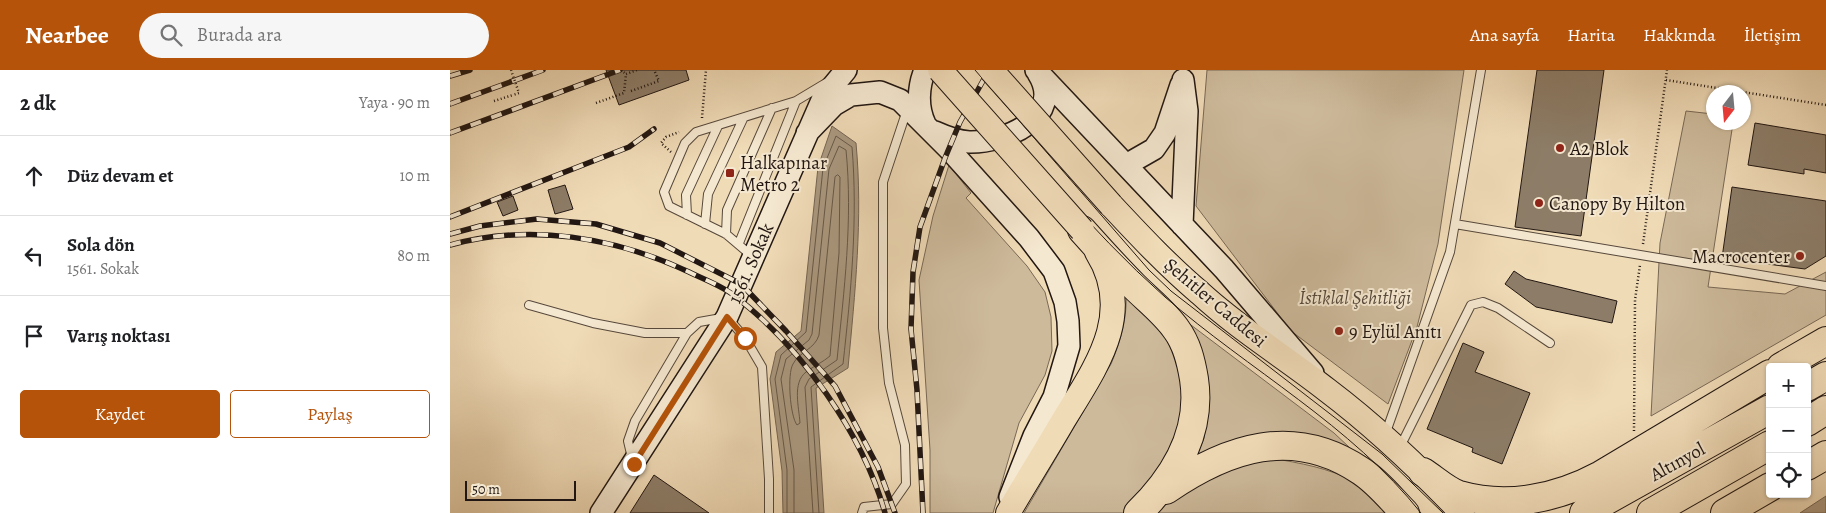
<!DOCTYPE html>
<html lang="tr">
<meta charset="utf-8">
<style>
body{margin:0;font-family:Alegreya,serif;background:#f6f6f6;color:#202124}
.controls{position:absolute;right:15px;bottom:15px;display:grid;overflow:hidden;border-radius:5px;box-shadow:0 1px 4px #0004}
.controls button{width:45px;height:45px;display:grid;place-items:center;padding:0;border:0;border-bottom:1px solid #e0e0e0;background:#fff;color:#202124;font:25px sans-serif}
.compass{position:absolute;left:1256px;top:15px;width:45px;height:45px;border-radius:50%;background:#fff;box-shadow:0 1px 4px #0004;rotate:196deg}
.scale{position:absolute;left:15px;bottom:12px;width:111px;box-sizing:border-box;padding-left:5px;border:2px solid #221712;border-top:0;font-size:14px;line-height:18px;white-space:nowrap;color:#221712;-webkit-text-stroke:4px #f5e8d0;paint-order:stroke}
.stop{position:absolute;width:15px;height:15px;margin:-11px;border:4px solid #b45309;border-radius:50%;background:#fff}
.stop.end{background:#b45309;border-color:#fff;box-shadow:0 1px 5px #0008}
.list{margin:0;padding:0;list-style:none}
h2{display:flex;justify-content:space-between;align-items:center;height:65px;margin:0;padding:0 20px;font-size:21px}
h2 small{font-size:16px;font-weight:400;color:#757577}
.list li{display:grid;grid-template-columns:32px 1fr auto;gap:15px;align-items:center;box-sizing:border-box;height:80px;padding:0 20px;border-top:1px solid #e0e0e0}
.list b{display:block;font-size:19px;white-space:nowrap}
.list p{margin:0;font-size:16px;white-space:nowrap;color:#757577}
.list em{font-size:16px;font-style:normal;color:#757577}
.actions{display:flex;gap:10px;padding:15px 20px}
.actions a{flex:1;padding:11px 0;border:1px solid #b45309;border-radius:5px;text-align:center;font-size:18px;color:#b45309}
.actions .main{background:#b45309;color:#fff}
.icon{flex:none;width:28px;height:28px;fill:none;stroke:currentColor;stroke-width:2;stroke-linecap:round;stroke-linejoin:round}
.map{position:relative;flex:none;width:1376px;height:443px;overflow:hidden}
header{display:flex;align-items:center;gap:30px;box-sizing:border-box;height:70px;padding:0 25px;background:#b45309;color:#fff}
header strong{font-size:24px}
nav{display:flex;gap:28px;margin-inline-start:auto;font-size:18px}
.search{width:350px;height:45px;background:#f6f6f6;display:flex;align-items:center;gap:12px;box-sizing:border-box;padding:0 18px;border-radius:28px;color:#757577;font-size:19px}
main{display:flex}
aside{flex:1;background:#fff}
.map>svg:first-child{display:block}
.green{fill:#cdba9b;stroke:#786856}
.water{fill:#aa987f;stroke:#746453}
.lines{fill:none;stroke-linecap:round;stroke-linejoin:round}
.shore{stroke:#665848;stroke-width:1}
.building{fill:#8d7d68;stroke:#221712}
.lane-casing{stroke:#56483b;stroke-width:10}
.secondary-casing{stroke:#221712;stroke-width:24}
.primary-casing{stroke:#221712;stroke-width:26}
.highway-casing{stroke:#221712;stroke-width:30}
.path{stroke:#221712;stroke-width:2.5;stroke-dasharray:1 2.5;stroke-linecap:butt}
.lane{stroke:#f5e8d0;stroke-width:8}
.secondary{stroke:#f5e8d0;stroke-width:21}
.primary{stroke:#f0dbb7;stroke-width:24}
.highway{stroke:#f0dbb7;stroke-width:28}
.tram{stroke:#221712;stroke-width:1}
.rail-casing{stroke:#221712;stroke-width:5.5}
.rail{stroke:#f5e8d0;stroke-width:4;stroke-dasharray:11;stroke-linecap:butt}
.primary-bridge-casing{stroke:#221712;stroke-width:26;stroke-linecap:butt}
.path-bridge{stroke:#221712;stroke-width:2.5;stroke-dasharray:1 2.5;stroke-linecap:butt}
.primary-bridge{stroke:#f0dbb7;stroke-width:24}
.route{stroke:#b45309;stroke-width:6}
.poi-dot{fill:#8f2418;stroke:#f5e8d0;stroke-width:2}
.labels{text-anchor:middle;stroke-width:4;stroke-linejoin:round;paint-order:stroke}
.poi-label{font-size:19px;fill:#221712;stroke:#f5e8d0;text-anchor:start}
.street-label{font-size:19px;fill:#221712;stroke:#f5e8d0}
.park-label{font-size:19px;font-style:italic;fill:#55483b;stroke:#f5e8d0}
</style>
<header>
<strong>Nearbee</strong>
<div class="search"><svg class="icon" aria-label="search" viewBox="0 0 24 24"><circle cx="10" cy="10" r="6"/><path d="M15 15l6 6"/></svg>Burada ara</div>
<nav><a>Ana sayfa</a><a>Harita</a><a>Hakkında</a><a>İletişim</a></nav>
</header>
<main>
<aside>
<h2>2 dk<small>Yaya · 90 m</small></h2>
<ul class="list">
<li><svg class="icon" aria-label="ahead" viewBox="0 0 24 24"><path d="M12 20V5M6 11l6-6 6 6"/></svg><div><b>Düz devam et</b></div><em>10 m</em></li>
<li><svg class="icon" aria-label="left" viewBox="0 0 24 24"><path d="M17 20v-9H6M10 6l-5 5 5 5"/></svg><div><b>Sola dön</b><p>1561. Sokak</p></div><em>80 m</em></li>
<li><svg class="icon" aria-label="arrive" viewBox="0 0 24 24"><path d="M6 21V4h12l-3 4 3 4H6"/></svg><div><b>Varış noktası</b></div></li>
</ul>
<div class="actions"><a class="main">Kaydet</a><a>Paylaş</a></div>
</aside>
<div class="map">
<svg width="1376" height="443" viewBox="0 0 1376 443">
<rect width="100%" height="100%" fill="#f0dbb7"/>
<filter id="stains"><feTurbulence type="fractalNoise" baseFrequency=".004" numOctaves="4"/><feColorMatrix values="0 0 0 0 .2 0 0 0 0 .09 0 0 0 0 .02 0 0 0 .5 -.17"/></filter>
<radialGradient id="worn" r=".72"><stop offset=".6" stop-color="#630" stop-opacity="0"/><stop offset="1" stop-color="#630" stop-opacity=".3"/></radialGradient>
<!-- green -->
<path class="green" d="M 757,0 L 1014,0 L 988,174 L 967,257 L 938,334 L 841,261 L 746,136 Z
M 1236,41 L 1263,44 L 1264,52 L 1283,53 L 1258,217 L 1335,224 L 1376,202 L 1376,245 L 1201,346 L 1210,173 Z
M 499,95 L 521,123 L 516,128 L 577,196 L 595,222 L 601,247 L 602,281 L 595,305 L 569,353 L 543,443 L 480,443 L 480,380 L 469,210 L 483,146 Z
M 675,214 L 717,258 L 737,317 L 727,368 L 692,424 L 673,443 L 574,443 L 661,294 C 672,268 679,242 675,214 Z
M 737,252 L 884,363 L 915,392 L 748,387 L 747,385 L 754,368 L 758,340 Z
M 832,390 C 860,395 890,401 914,418 C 923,425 931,435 939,443 L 703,443 L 744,411 L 803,391 Z"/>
<!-- water -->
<path class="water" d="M 382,56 L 406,73 C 413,148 405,223 398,298 L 366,318 L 374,443 L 333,443 L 332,401 L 320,309 L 326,282 L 351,261 L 368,97 Z
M 1376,426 L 1376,443 L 1350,443 Z"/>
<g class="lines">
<!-- shore -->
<path class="shore" d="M 388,105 L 390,107 L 389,183 L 380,286 C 373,292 364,296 356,302 C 342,313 349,337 350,353 L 347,355 C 340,346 337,304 343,294 C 349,282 365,279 369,265 L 385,107 Z
M 337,443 L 337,400 L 325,309 L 331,285 L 356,262 L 373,98 L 386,66 L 402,77 C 408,149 401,222 393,294 L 361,317 L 369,443
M 344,443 L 344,400 L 331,309 L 336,289 L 359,270 L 362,264 L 379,99 L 389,76 L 396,80 C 403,150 394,221 387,290 L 359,309 L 355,317 L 363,443"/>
</g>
<!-- building -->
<path class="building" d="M 156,0 L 236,0 L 239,10 L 169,35 Z
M 1087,0 L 1154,0 L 1131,166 L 1065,157 Z
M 1305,53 L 1376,65 L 1376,103 L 1354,99 L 1354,104 L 1298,95 Z
M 115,115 L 123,139 L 105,144 L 98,120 Z
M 1282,117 L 1376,131 L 1376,186 L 1355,199 L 1272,188 Z
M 63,126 L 68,140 L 53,146 L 47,132 Z
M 1064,201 L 1076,209 L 1167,231 L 1162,253 L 1086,237 L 1055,214 Z
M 1013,273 L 1034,282 L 1025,302 L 1080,323 L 1052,394 L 1022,382 L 1023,378 L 977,359 Z
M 204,405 L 259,443 L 180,443 Z"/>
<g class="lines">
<defs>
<path id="lane" d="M 237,145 L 236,125 L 268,56
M 255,154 L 258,124 L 293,49
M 1005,154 L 1376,216
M 276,164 L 277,140 L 322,38
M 289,173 L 346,31
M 302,186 L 276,164 L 219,136 L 214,122 L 235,73 L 246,62 L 346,31 L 376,13
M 79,235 L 143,253 L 195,263 L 237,263
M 935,365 L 1000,182 L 1031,0
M 950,377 L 1021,235 L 1033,232 L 1048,238 L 1100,273
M 182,388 L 178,371 L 185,351 L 237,263 L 249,252 L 277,247 L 295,268 L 312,297 L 319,409 L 319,443
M 412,443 L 414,437 L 442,434 L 456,414 L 455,375 L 439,313 L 433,258 L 433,112 L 457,40"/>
<path id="secondary" d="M 475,0 C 468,17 467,37 475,54
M 586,0 L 774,199 L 863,303
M 485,62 C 496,67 507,71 519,72 C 555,73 616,47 588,3
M 357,63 L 384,35 L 401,25 L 430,22 L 450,30 L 499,79 L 579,168 L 604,201 L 615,232 L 618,251 L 619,276 L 604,327 L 584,366 L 560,427
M 676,95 L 704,79 L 715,63 L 731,15
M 732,155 L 737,41 L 733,10
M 151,443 L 277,247 L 373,28 L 396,0"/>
<path id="primary" d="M 661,135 C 689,165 718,196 750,223 C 789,259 835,287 877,320 C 926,357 970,399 1012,443
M 558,443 C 576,412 595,382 613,351 C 645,298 686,244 647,182"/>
<path id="highway" d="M 632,160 C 649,179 666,198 684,216 C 698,230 715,243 726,259 C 737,274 741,291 744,309 C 752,362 726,406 688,443
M 1331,297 L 1376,271
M 1357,317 L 1376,306
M 1357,352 L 1376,340
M 1357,396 L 1376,385
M 973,402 C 984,409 997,421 1009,425 C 1058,439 1108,428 1151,405 L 1320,304
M 716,420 C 777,378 843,355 911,401 C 928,412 941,429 955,443
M 1134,443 L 1320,339
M 1201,443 L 1320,375
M 1275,443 L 1320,417"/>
</defs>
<!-- lane casing -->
<use href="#lane" class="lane-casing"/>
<!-- secondary casing -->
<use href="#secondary" class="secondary-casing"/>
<!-- primary casing -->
<use href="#primary" class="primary-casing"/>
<!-- highway casing -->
<use href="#highway" class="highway-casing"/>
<!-- path -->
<path class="path" d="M 171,0 L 176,4
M 176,4 L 187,0
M 1216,10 L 1376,35
M 181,21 L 209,11 L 204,0
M 44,31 L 63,25
M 146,33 L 174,23 L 176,4
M 252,48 L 256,0
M 221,82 L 211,73 L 216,67 L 229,62
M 1193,174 L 1217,0
M 1184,361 L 1185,230 L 1190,195"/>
<!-- lane -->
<use href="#lane" class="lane"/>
<!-- secondary -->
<use href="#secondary" class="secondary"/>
<!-- primary -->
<use href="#primary" class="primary"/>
<!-- highway -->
<use href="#highway" class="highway"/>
<!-- tram -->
<path class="tram" d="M 505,0 C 573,76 638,159 715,227 C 799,300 901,355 971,443
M 525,0 L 699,200 L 721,221 L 932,384 L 993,443"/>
<defs>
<path id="rail" d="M 0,6 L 20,0
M 0,34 L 93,0
M 0,63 L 170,0
M 0,147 L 179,77 L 204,59
M 0,164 L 30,156 L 87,149 L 146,154 L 210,173 L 291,214 L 336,261 L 385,316 L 428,397 L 445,443
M 0,175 C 81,153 164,167 239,202 C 255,210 273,216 286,227 C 351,277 413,364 435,443
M 473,443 L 467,320 L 461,259 L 463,202 L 470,157 L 495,88 L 510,52 L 539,0"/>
</defs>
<!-- rail casing -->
<use href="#rail" class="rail-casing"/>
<!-- rail -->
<use href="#rail" class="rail"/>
<defs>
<path id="primary-bridge" d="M 490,0 L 632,160
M 541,0 L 661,135"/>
</defs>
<!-- primary-bridge casing -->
<use href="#primary-bridge" class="primary-bridge-casing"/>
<!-- path-bridge -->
<path class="path-bridge" d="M 61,0 L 69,23 L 63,25"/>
<!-- primary-bridge -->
<use href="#primary-bridge" class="primary-bridge"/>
</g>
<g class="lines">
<!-- route -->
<path class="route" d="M 184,394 L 277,247 L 295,268"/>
</g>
<!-- markers -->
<g class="poi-dot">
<circle cx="1110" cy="78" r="5"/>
<rect x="275" y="98" width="10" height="10" rx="2.5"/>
<circle cx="1089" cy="133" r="5"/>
<circle cx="1350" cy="186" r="5"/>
<circle cx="889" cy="261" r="5"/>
</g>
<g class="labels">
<!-- poi labels -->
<g class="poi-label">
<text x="1120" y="85">A2 Blok</text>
<text x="290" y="99">Halkapınar<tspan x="290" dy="22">Metro 2</tspan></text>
<text x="1099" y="140">Canopy By Hilton</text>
<text x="1340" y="193" text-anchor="end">Macrocenter</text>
<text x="899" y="268">9 Eylül Anıtı</text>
</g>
<!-- street labels -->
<g class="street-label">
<text transform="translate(300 193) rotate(-66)" y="7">1561. Sokak</text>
<text transform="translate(766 232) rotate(40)" y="7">Şehitler Caddesi</text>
<text transform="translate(1227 391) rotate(-29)" y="7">Altınyol</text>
</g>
<!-- park labels -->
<g class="park-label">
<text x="905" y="234">İstiklal Şehitliği</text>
</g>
</g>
<rect width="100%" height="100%" filter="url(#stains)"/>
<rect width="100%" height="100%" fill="url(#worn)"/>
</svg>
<div class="controls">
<button>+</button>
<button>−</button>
<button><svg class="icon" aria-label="locate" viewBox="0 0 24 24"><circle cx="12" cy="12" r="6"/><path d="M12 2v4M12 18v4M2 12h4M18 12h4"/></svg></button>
</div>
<svg class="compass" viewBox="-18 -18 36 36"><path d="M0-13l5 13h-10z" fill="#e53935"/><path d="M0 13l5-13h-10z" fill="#757577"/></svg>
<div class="scale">50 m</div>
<div class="stop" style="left:295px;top:268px"></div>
<div class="stop end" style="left:184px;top:394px"></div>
</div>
</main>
